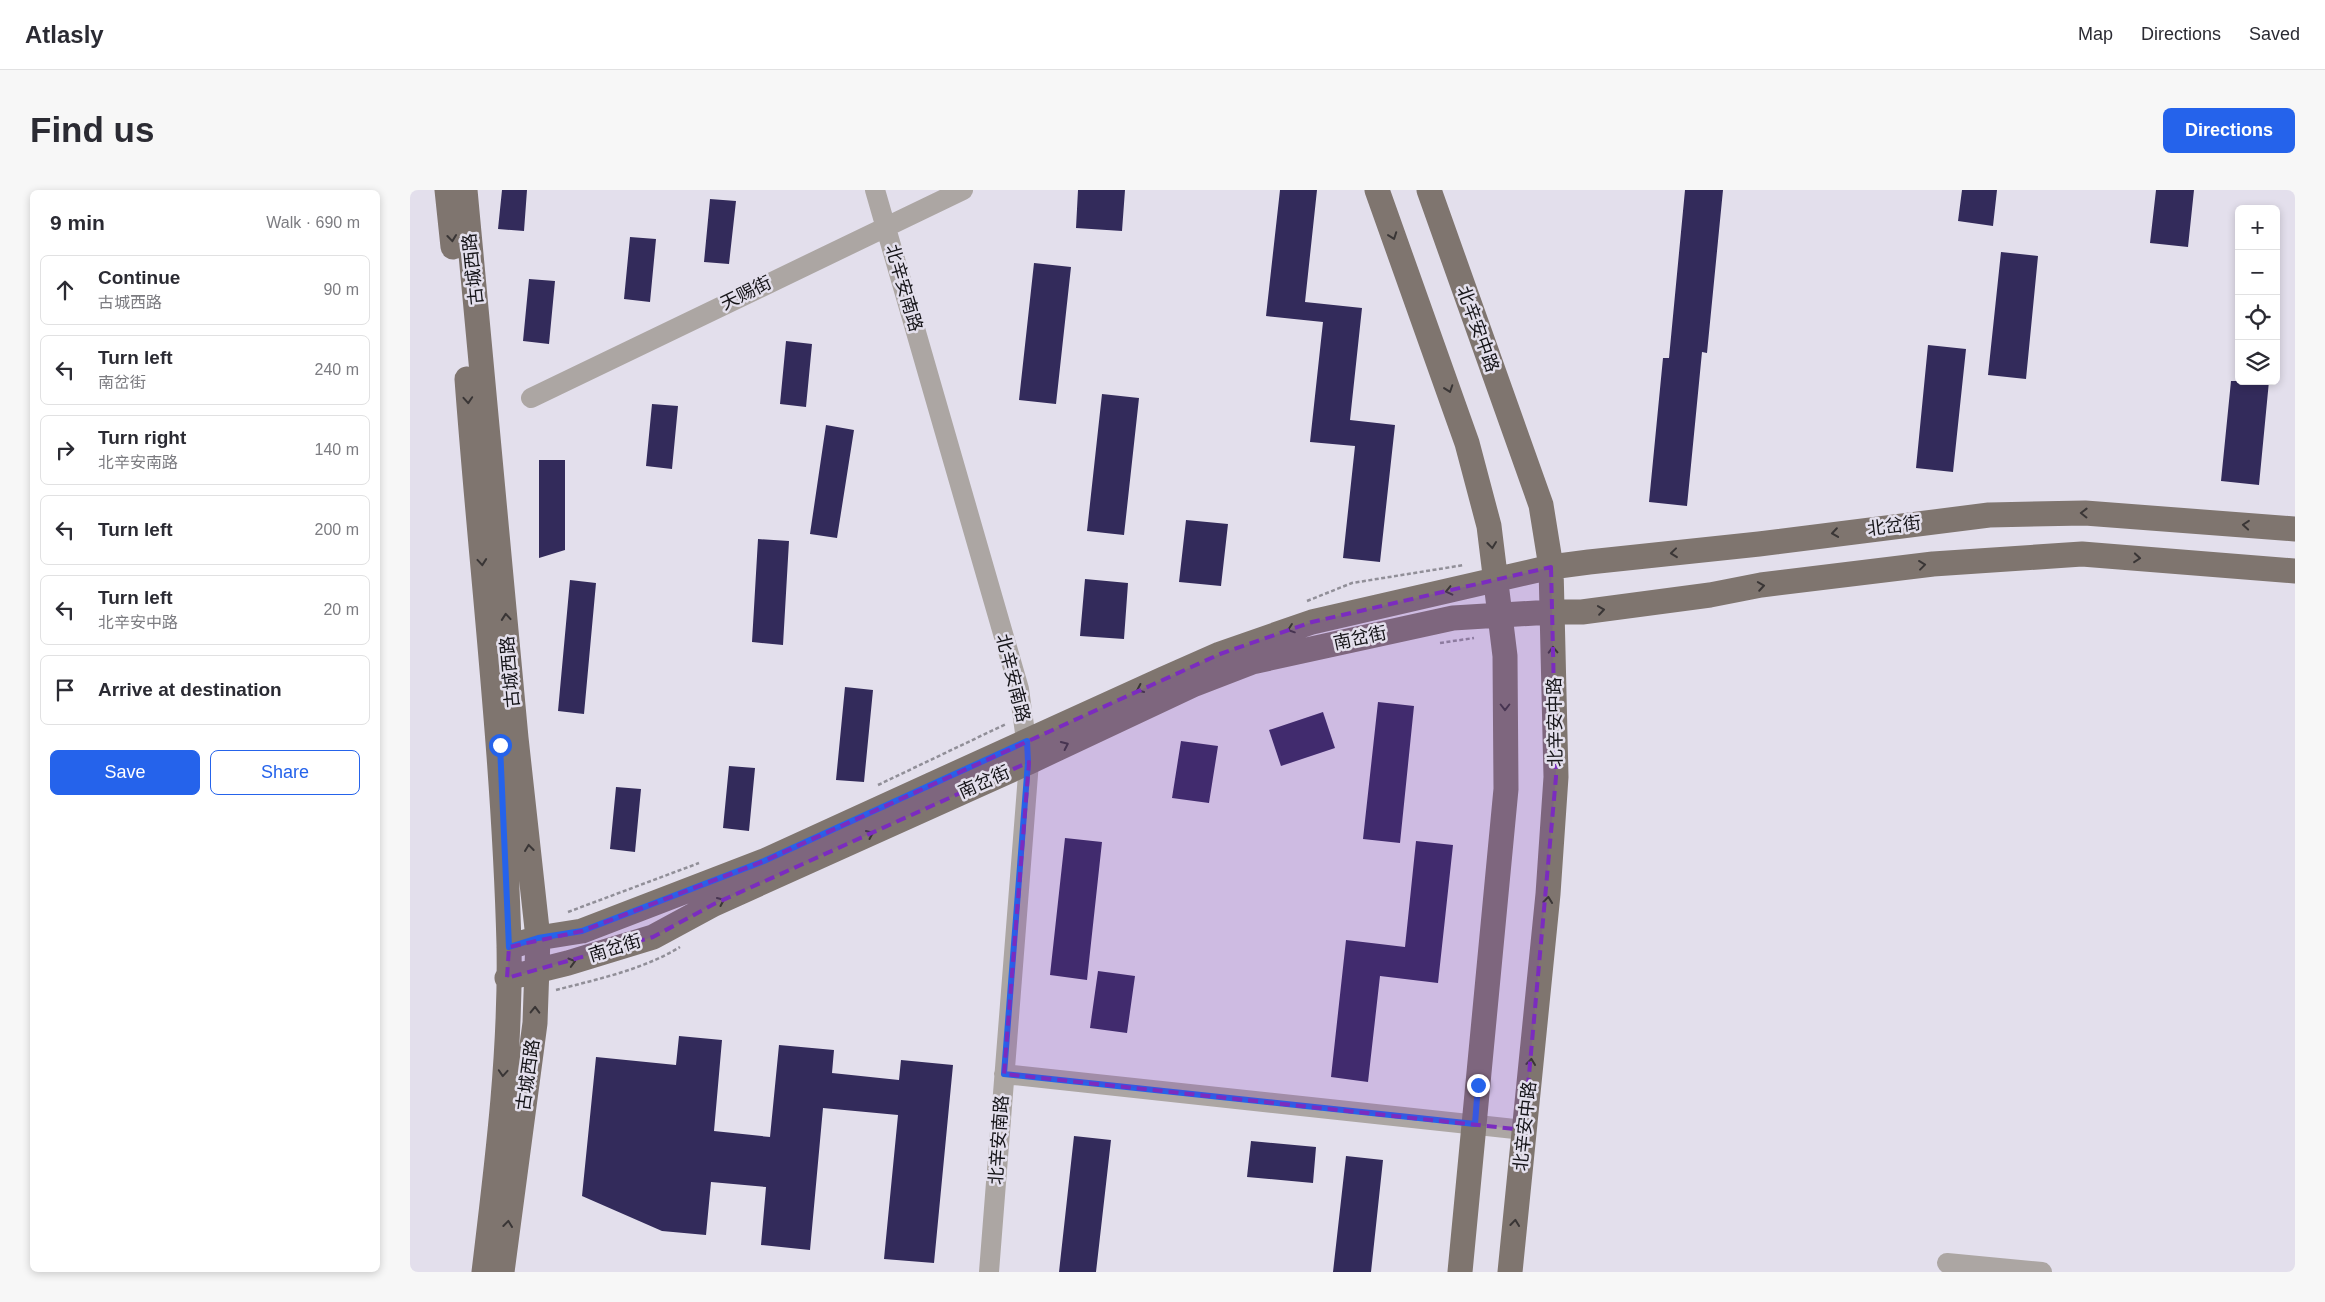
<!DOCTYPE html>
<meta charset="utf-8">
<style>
body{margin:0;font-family:Helvetica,"Noto Sans SC",sans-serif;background:#f7f7f7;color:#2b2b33}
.controls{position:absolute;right:15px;top:15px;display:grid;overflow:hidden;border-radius:8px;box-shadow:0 2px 8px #0003}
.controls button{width:45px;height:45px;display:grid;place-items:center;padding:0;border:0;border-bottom:1px solid #e1e1e2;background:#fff;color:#2b2b33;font:25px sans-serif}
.stop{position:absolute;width:15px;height:15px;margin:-11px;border:4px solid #2563eb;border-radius:50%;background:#fff}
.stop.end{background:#2563eb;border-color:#fff;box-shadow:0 1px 5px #0008}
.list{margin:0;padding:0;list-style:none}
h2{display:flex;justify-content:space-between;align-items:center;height:65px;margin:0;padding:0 20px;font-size:21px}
h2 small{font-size:16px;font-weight:400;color:#7c7c81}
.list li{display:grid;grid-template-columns:32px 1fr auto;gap:15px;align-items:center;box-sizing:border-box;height:70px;margin:0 10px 10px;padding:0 10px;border:1px solid #e1e1e2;border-radius:8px}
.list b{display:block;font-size:19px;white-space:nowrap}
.list p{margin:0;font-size:16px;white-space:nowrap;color:#7c7c81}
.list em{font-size:16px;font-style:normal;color:#7c7c81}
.actions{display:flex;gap:10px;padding:15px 20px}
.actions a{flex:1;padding:11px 0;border:1px solid #2563eb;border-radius:8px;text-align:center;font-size:18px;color:#2563eb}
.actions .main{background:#2563eb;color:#fff}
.icon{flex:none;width:28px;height:28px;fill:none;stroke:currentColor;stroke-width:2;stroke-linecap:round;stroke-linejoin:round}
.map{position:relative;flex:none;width:1885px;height:1082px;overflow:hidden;border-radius:8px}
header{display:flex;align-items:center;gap:30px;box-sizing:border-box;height:70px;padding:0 25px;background:#fff;border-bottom:1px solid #e1e1e2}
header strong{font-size:24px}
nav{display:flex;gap:28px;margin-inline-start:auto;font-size:18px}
.intro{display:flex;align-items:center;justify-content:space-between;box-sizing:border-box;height:120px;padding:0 30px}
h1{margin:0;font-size:35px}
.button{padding:12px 22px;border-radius:8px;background:#2563eb;color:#fff;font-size:18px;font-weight:700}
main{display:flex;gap:30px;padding:0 30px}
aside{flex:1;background:#fff;border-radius:8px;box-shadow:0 2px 8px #0003}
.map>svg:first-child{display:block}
.building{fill:#332b5b}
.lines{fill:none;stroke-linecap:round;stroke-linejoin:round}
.path{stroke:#918f98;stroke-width:2.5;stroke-dasharray:4 2.5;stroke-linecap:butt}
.minor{stroke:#aca6a3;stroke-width:20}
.major{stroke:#7f756f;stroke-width:25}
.oneway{stroke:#3a3636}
.route{stroke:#2563eb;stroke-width:6}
.marked{fill:#7b2cbf;fill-opacity:0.2;stroke:#7b2cbf;stroke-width:4;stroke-dasharray:10 6;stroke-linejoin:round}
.labels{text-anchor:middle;stroke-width:5;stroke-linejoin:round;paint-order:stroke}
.street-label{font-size:18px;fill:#151418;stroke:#e3dfec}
</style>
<header>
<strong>Atlasly</strong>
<nav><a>Map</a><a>Directions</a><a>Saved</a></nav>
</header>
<div class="intro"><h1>Find us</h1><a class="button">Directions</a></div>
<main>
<aside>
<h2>9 min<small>Walk · 690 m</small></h2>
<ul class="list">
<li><svg class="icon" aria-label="ahead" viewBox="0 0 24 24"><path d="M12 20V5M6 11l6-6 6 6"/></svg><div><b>Continue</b><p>古城西路</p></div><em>90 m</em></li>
<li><svg class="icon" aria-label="left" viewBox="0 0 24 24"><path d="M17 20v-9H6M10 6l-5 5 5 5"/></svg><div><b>Turn left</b><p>南岔街</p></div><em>240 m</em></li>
<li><svg class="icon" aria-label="right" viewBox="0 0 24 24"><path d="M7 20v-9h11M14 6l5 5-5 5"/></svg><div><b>Turn right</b><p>北辛安南路</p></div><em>140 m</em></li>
<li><svg class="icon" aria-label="left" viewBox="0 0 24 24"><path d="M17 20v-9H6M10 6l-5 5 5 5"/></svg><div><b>Turn left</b></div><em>200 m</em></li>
<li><svg class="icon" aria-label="left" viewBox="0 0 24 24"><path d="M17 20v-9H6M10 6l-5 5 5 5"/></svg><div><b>Turn left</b><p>北辛安中路</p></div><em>20 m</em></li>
<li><svg class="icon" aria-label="arrive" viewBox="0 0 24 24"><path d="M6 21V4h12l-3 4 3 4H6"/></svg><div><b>Arrive at destination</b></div></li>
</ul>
<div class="actions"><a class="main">Save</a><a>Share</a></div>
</aside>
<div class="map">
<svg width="1885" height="1082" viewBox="0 0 1885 1082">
<rect width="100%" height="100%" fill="#e3dfec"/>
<!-- building -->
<path class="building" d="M 92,0 L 117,0 L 114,41 L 88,39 Z
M 668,0 L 715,0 L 712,41 L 666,38 Z
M 870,0 L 907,0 L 895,112 L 952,118 L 940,230 L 985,235 L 970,372 L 933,368 L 945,256 L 900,252 L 913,132 L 856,126 Z
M 1275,0 L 1313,0 L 1297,163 L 1292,162 L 1277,316 L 1239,312 L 1253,168 L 1259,168 Z
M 1552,0 L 1587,0 L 1583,36 L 1548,31 Z
M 1746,0 L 1784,0 L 1778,57 L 1740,53 Z
M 300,9 L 326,11 L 319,74 L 294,72 Z
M 220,47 L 246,49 L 240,112 L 214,109 Z
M 1591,62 L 1628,66 L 1616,189 L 1578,185 Z
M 624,73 L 661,77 L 646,214 L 609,210 Z
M 119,89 L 145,91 L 139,154 L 113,151 Z
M 376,151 L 402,154 L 396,217 L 370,214 Z
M 1518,155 L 1556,159 L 1543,282 L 1506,278 Z
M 1821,191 L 1859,191 L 1849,295 L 1811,291 Z
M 692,204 L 729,208 L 714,345 L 677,341 Z
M 242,214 L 268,216 L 262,279 L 236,276 Z
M 416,235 L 444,240 L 427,348 L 400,344 Z
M 129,270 L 155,270 L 155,360 L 129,368 Z
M 776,330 L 818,334 L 811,396 L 769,392 Z
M 348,349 L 379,351 L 373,455 L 342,452 Z
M 675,389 L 718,393 L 714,449 L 670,446 Z
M 160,390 L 186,393 L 174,524 L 148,521 Z
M 435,497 L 463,500 L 454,592 L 426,590 Z
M 968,512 L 1004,516 L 990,653 L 953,649 Z
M 913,522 L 925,558 L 871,576 L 859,540 Z
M 771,551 L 808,556 L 799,613 L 762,608 Z
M 319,576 L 345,578 L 339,641 L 313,638 Z
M 206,597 L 231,599 L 225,662 L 200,659 Z
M 655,648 L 692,652 L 677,790 L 640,785 Z
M 1006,651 L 1043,655 L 1028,793 L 970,786 L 958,892 L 921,887 L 936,750 L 995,757 Z
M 688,781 L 725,786 L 717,843 L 680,838 Z
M 269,846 L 312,850 L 304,941 L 360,947 L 369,855 L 424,860 L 422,883 L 489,890 L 491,870 L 543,875 L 524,1073 L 474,1069 L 488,925 L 413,918 L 400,1060 L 351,1055 L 356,997 L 301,992 L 296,1045 L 252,1041 L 172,1006 L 186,867 L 266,875 Z
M 664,946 L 701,950 L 686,1082 L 649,1082 Z
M 841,951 L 906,957 L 903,993 L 837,987 Z
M 936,966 L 973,970 L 961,1082 L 923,1082 Z"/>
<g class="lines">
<!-- path -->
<path class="path" d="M 897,411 L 942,393 L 1054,375
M 1030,453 L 1064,448
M 468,595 L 596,534
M 158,722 L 289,673
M 146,800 C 188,789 232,780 270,757"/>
<!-- minor -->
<path class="minor" d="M 465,0 L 609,499 L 619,572 L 579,1082
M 121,208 L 553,0
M 594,884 L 1114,940
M 1537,1073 L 1632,1082"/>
<!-- major -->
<path class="major" d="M 37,0 L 43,57
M 55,0 L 106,548 L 128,748 L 125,833 L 92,1082
M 967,0 L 1057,253 L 1079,336 L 1095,466 L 1096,599 L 1050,1082
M 1019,0 L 1131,315 L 1141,377 L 1146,587 L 1138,704 L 1100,1082
M 57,189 C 71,378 94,565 99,755 C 101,864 87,974 74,1082
M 99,757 L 128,748 L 172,741 L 354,671 L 753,489 L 810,464 L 902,432 L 1141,377 L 1179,372 L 1349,354 L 1579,325 L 1675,323 L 1885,339
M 97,788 L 158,773 L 243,747 L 304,714 L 619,572 L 785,494 L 842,472 L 1043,428 L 1142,422 L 1172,422 L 1300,405 L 1351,395 L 1523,374 L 1672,364 L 1885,381"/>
</g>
<!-- one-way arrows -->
<defs><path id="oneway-chevron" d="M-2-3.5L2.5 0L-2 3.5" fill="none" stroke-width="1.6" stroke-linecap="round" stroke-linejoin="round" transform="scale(1.25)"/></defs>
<g class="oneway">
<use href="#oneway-chevron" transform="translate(983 46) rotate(70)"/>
<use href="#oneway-chevron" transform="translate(42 48) rotate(84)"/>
<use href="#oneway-chevron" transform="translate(1039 199) rotate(71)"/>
<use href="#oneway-chevron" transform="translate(58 210) rotate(86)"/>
<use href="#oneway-chevron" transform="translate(1674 323) rotate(-179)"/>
<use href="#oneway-chevron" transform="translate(1836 335) rotate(-175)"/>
<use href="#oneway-chevron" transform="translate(1425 343) rotate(172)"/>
<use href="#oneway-chevron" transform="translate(1082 355) rotate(83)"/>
<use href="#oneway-chevron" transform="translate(1264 363) rotate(174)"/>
<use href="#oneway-chevron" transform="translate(1727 368) rotate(5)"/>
<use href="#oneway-chevron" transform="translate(72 372) rotate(85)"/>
<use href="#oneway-chevron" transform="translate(1512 375) rotate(-7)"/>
<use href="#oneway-chevron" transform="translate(1351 396) rotate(-9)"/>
<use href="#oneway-chevron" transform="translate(1039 401) rotate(167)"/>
<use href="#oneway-chevron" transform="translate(1191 420) rotate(-8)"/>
<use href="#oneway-chevron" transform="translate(96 427) rotate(-95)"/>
<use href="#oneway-chevron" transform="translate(881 439) rotate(161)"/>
<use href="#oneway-chevron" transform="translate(1143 460) rotate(-92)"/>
<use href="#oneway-chevron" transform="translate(730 499) rotate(155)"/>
<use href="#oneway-chevron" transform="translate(1095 517) rotate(90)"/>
<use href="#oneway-chevron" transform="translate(655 555) rotate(-25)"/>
<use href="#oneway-chevron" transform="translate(460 644) rotate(-24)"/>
<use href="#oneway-chevron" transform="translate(119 658) rotate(-97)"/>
<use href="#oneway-chevron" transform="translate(1138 710) rotate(-84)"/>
<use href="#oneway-chevron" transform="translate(311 711) rotate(-24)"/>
<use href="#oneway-chevron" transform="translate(162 772) rotate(-16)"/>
<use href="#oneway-chevron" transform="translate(125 820) rotate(-89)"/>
<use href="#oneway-chevron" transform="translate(1121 872) rotate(-84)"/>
<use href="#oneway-chevron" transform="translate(93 883) rotate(94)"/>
<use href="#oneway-chevron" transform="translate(1105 1033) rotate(-84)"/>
<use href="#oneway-chevron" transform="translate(98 1034) rotate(-83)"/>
</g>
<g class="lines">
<!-- route -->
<path class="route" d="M 90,555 L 99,757 L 128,748 L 172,741 L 354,671 L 617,551 L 618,572 L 594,884 L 1065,934 L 1068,895"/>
</g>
<!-- marked area -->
<path class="marked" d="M 1141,377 L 1146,587 L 1114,940 L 594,884 L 619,572 L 304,714 L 243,747 L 97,788 L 99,757 L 172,741 L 354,671 L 810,464 L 902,432 Z"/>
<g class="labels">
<!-- street labels -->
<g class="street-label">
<text transform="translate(63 79) rotate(-96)" y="6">古城西路</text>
<text transform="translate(494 98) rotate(74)" y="6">北辛安南路</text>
<text transform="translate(336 103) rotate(-26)" y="6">天赐街</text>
<text transform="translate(1068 139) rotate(70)" y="6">北辛安中路</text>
<text transform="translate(1484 336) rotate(-7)" y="6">北岔街</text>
<text transform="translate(950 448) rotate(-12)" y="6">南岔街</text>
<text transform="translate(100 482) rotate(-95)" y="6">古城西路</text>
<text transform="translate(603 488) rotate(76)" y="6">北辛安南路</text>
<text transform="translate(1145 532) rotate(-91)" y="6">北辛安中路</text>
<text transform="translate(574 592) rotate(-24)" y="6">南岔街</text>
<text transform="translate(205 758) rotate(-17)" y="6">南岔街</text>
<text transform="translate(118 885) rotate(-82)" y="6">古城西路</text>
<text transform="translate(1115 936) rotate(-84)" y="6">北辛安中路</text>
<text transform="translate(589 950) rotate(-86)" y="6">北辛安南路</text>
</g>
</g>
</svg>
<div class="controls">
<button>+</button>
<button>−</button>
<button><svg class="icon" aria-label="locate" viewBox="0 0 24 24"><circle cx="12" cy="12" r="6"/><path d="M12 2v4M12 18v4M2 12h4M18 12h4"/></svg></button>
<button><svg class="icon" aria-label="layers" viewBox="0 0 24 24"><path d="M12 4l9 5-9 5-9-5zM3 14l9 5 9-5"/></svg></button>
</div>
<div class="stop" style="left:90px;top:555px"></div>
<div class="stop end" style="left:1068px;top:895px"></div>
</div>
</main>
